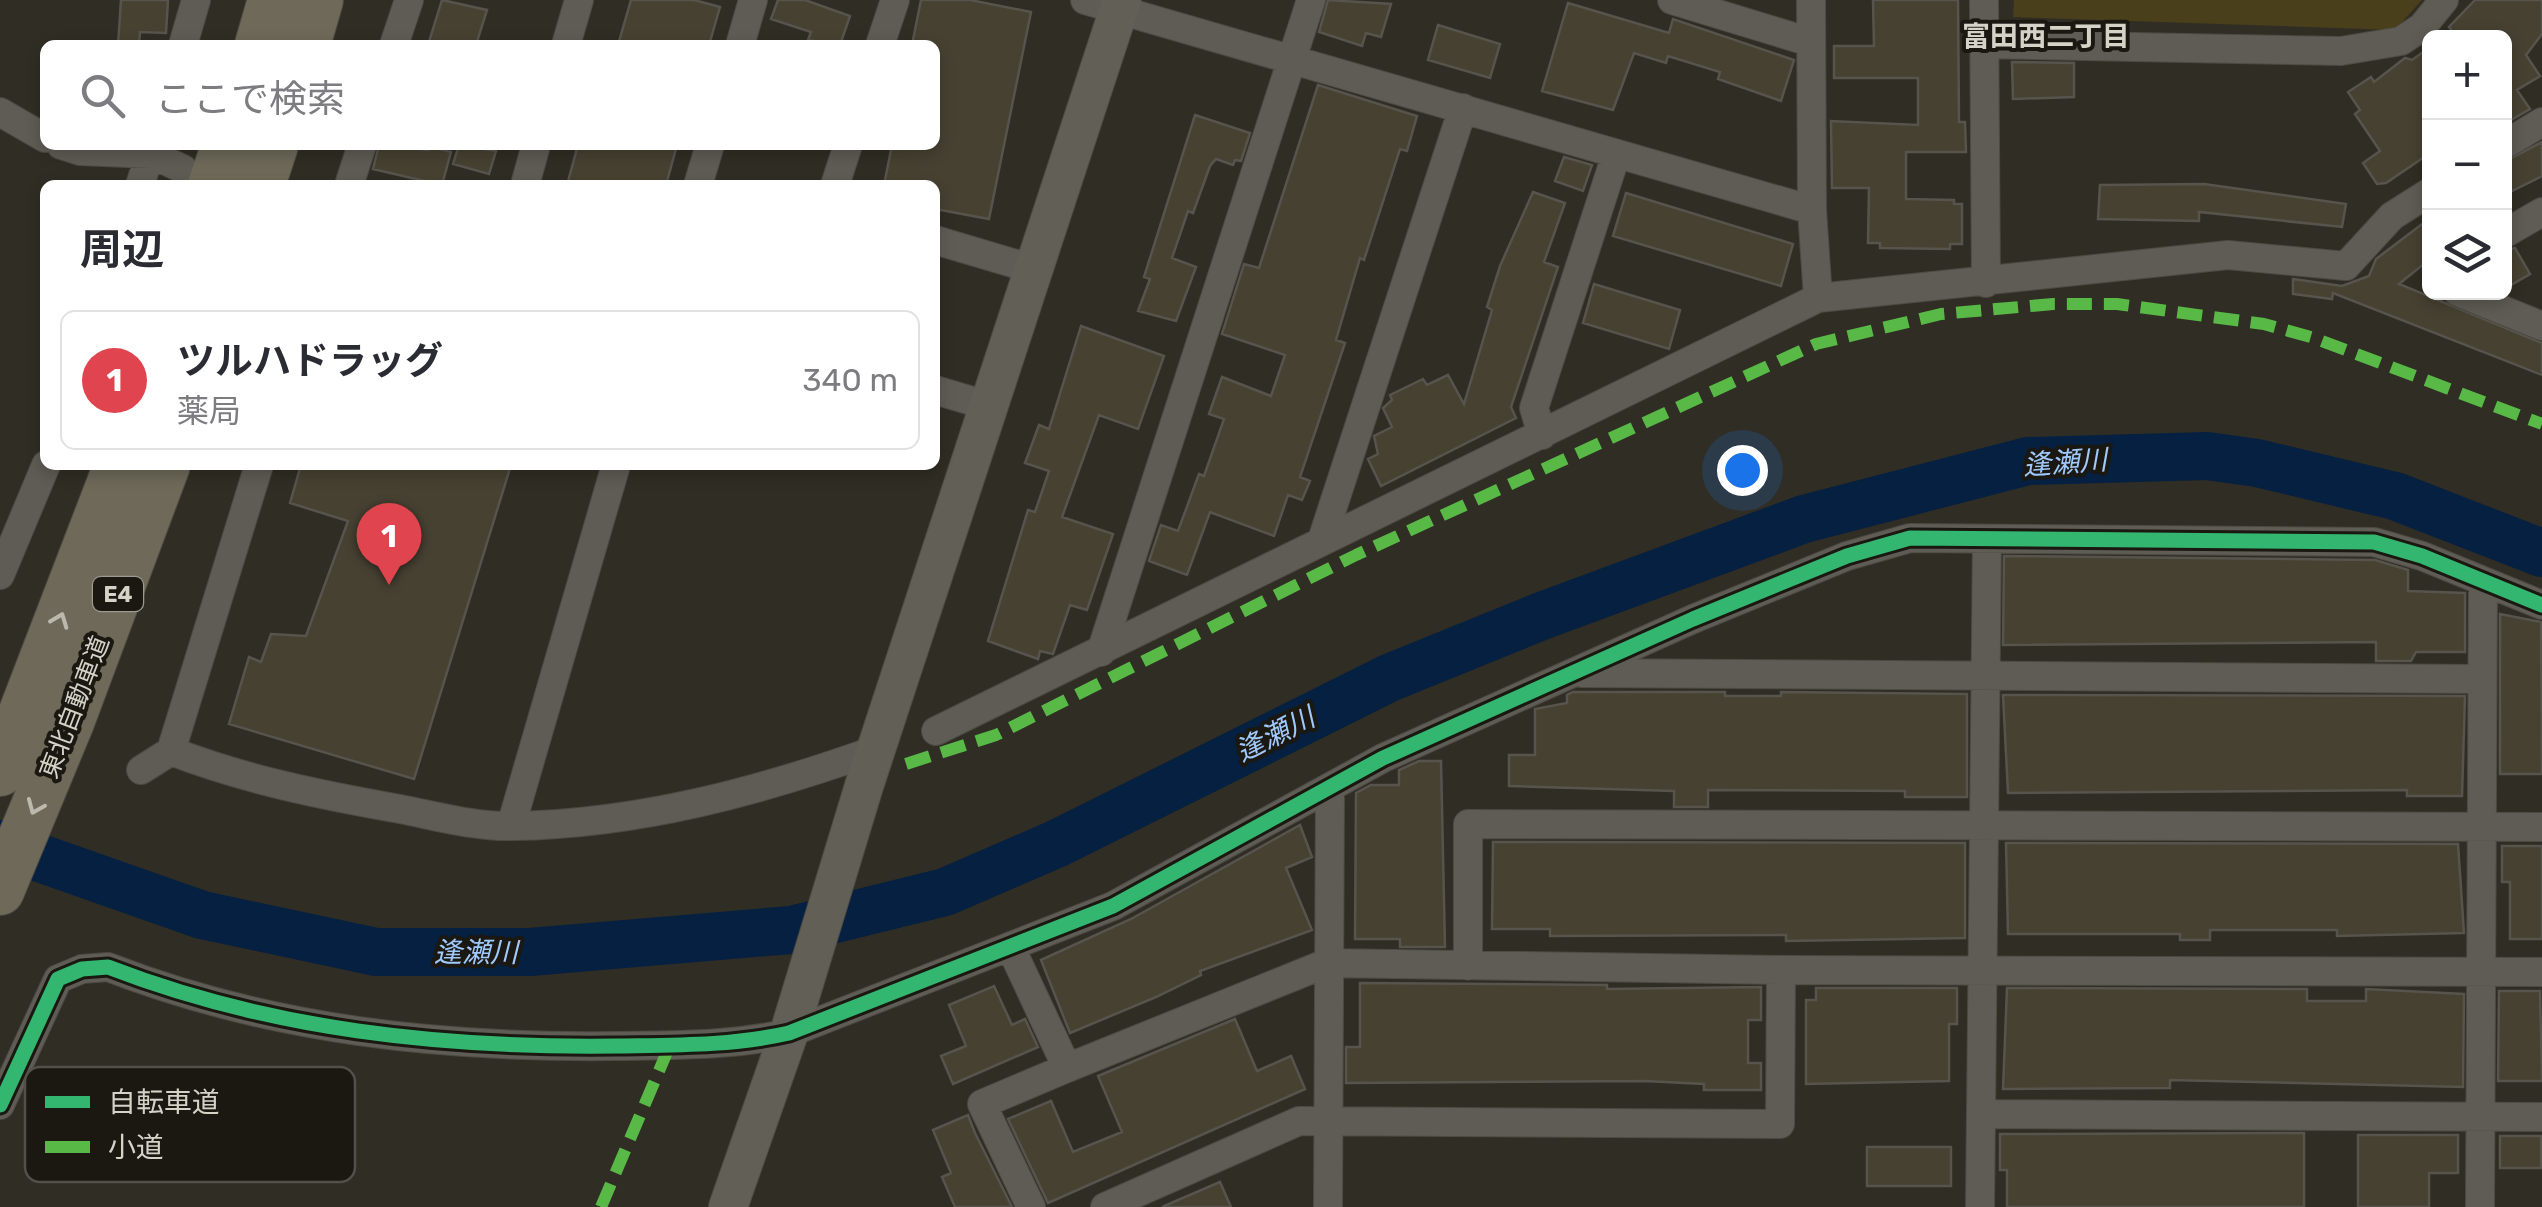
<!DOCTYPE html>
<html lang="ja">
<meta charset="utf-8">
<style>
body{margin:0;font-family:Rubik,"Noto Sans JP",sans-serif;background:#f2f2f3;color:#2b2b33}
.controls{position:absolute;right:30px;top:30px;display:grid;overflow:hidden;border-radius:15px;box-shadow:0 5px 15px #0003}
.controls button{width:90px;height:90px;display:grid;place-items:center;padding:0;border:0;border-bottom:2px solid #e1e1e2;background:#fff;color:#2b2b33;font:50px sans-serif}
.you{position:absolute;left:1742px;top:470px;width:35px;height:35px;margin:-25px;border:8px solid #fff;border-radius:50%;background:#1a73e8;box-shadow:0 0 0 15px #1a73e833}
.badge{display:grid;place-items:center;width:65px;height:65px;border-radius:50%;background:#b45309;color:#fff;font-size:32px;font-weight:700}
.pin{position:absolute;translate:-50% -82px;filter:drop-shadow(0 2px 5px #0008)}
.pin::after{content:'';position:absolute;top:52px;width:35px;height:30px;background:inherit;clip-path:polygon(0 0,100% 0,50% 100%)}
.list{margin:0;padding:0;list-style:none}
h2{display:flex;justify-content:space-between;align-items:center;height:130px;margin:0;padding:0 40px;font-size:42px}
h2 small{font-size:32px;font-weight:400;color:#7c7c81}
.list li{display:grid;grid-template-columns:65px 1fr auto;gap:30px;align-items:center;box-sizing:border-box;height:140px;margin:0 20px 20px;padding:0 20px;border:2px solid #e1e1e2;border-radius:15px}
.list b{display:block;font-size:38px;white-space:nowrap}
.list p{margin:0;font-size:32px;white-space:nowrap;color:#7c7c81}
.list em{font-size:32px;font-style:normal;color:#7c7c81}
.icon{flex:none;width:55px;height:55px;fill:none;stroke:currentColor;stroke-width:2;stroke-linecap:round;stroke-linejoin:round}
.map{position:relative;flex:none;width:2542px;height:1207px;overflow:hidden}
.search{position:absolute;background:#fff;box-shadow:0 5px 15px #0003;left:40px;top:40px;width:900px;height:110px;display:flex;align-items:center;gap:25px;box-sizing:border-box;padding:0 35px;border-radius:15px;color:#7c7c81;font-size:38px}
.panel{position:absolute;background:#fff;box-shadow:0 5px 15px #0003;left:40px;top:180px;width:900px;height:290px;border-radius:15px}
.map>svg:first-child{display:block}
.green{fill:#4a3f1b}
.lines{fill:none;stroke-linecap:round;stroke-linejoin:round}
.river{stroke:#052041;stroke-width:48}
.building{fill:#464131;stroke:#56544d;stroke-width:2.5}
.street-casing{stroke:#4c4a42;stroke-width:30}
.secondary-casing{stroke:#4c4a42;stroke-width:40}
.highway-casing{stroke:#4c4a42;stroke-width:50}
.street{stroke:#5e5c54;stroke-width:28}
.secondary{stroke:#626056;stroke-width:38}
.highway{stroke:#6e6959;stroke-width:48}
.quiet{stroke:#58b947;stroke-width:12;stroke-dasharray:25 12;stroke-linecap:butt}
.cycleway-casing{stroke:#1a1811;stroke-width:21}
.cycleway{stroke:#33b770;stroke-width:15}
.oneway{stroke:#bbb8ac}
.labels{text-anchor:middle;stroke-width:8;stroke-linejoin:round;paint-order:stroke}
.shield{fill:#1a1811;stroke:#9d9a91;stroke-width:2.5}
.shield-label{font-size:22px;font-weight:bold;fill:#d5d2c8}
.street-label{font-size:25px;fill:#d5d2c8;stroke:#1a1811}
.neighbourhood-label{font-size:28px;font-weight:bold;fill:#d5d2c8;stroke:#1a1811}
.water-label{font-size:28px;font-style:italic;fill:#9fc8fd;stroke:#1a1811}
.key{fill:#1a1811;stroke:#525048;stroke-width:2.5}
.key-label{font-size:28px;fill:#d5d2c8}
</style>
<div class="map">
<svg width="2542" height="1207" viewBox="0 0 2542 1207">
<rect width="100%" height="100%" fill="#302d24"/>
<!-- green -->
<path class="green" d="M 2014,0 L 2422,0 L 2395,30 L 2013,17 Z"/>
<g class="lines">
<!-- river -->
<path class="river" d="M 0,844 L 202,915 L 376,952 L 530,952 L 791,930 L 945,892 L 1056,844 L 1389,678 L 1539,617 L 1804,519 L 2028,461 L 2207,456 L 2257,463 L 2395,496 L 2542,553"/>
</g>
<!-- building -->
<path class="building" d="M 121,0 L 168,0 L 166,33 L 140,32 L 139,45 L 118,45 Z
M 442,0 L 487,10 L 476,45 L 428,45 Z
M 631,0 L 694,0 L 720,7 L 709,45 L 618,45 Z
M 778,0 L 805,0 L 850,16 L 840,45 L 808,40 L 811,32 L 771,19 Z
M 921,0 L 970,0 L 1031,12 L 989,219 L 935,209 L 935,185 L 884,185 L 892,145 L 935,145 L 935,45 L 912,45 Z
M 1328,0 L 1391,4 L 1381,37 L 1366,33 L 1362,46 L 1319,32 Z
M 1873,0 L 1958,0 L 1959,122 L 1965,122 L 1966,152 L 1906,152 L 1906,199 L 1954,200 L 1954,204 L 1962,204 L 1962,244 L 1950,244 L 1950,249 L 1880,248 L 1880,243 L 1868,243 L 1869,188 L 1832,188 L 1831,121 L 1918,125 L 1918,78 L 1834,78 L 1834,46 L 1874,46 Z
M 2475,0 L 2542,0 L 2542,34 L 2526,55 L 2540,76 L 2517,90 L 2530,109 L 2504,124 L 2504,38 L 2459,38 L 2449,27 Z
M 1568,3 L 1669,33 L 1673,19 L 1794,60 L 1781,101 L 1718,79 L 1720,72 L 1668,56 L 1666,63 L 1634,53 L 1613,110 L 1542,91 Z
M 1438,25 L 1500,44 L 1490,78 L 1428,60 Z
M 2430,47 L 2430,153 L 2386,183 L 2377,184 L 2363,163 L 2380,151 L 2355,114 L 2360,110 L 2348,92 L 2371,77 L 2374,82 L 2405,58 L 2412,60 Z
M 2012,62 L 2074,63 L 2074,97 L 2013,99 Z
M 1318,85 L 1417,116 L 1407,151 L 1400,149 L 1364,260 L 1360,258 L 1336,340 L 1345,343 L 1300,477 L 1310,481 L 1302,500 L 1288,495 L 1274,536 L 1210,512 L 1187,575 L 1149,561 L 1161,525 L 1178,531 L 1199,474 L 1204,476 L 1224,419 L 1209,414 L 1222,377 L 1271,396 L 1285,355 L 1222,334 L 1244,264 L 1259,268 Z
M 1195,115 L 1250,133 L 1241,161 L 1235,160 L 1233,165 L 1216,159 L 1210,166 L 1193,213 L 1188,211 L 1172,258 L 1196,267 L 1176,321 L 1138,311 L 1150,279 L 1144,277 Z
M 2542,142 L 2542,176 L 2504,195 L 2504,162 Z
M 379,145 L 428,150 L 429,146 L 451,152 L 442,185 L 373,169 Z
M 459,145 L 496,151 L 489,174 L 453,164 Z
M 578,145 L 677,145 L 666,185 L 567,185 Z
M 1564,157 L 1592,165 L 1583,191 L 1555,181 Z
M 2204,184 L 2346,204 L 2342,227 L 2199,212 L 2199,221 L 2098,219 L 2100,185 Z
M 1533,192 L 1565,203 L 1544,262 L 1558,267 L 1511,407 L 1516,418 L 1381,486 L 1368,459 L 1378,454 L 1374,436 L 1392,427 L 1383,408 L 1392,400 L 1390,395 L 1423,379 L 1427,385 L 1448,375 L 1464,404 L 1492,310 L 1487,307 L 1500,266 Z
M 1626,193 L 1793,244 L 1781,286 L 1613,236 Z
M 2430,218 L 2430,259 L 2399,284 L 2542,343 L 2542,375 L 2333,293 L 2332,299 L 2293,294 L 2293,279 L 2342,286 L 2369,276 L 2376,259 Z
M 2515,248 L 2530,274 L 2504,289 L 2504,251 Z
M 1594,284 L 1680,310 L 1669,349 L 1583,323 Z
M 1081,326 L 1164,356 L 1138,429 L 1099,415 L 1062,517 L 1113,534 L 1087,610 L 1070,605 L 1053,654 L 1040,651 L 1038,659 L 988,641 L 1028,510 L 1035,512 L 1049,471 L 1025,463 L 1039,425 L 1049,429 Z
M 301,465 L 511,465 L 414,779 L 229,724 L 249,657 L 261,662 L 271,634 L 306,636 L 348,521 L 290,503 Z
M 2004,556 L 2375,560 L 2408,570 L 2408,591 L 2465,593 L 2465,652 L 2416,652 L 2411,661 L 2376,661 L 2376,642 L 2003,645 Z
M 2500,614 L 2541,622 L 2542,774 L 2500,774 Z
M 1573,692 L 1725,692 L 1725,696 L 1781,696 L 1781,692 L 1967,694 L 1967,797 L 1905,797 L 1905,791 L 1708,790 L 1708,807 L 1674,807 L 1674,791 L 1509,786 L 1509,755 L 1535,755 L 1535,709 L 1567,703 L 1567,695 Z
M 2003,695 L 2465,696 L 2462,796 L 2407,796 L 2407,790 L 2008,793 Z
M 1419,761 L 1441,761 L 1445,947 L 1400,947 L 1400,939 L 1355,939 L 1356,793 L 1371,785 L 1399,785 L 1399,770 Z
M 1300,825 L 1312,857 L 1286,868 L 1312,930 L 1200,971 L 1201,975 L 1156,997 L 1070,1033 L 1041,960 L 1131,919 Z
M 1493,842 L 1965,843 L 1965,938 L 1786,941 L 1786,935 L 1550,936 L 1550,929 L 1492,929 Z
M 2006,843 L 2458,844 L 2464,933 L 2337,936 L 2337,930 L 2210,930 L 2210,940 L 2180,940 L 2180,934 L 2008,934 Z
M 2502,846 L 2542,846 L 2542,939 L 2510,939 L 2510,882 L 2502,882 Z
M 1360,983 L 1607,985 L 1607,989 L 1761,987 L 1761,1020 L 1748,1020 L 1748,1063 L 1761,1063 L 1761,1090 L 1704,1090 L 1704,1084 L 1645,1081 L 1346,1083 L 1346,1047 L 1360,1047 Z
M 994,986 L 1012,1025 L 1025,1019 L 1038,1047 L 953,1084 L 941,1056 L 966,1046 L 949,1005 Z
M 1816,988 L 1957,988 L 1957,1024 L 1949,1024 L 1949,1081 L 1806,1084 L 1806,1000 L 1816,1000 Z
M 2007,988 L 2307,989 L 2307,1001 L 2366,1001 L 2366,989 L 2464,994 L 2463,1087 L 2170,1080 L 2170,1088 L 2003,1089 Z
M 2499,991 L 2540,991 L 2542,1081 L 2498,1081 Z
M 1235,1019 L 1257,1071 L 1291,1056 L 1305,1089 L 1048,1203 L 1008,1119 L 1051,1101 L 1073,1152 L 1122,1132 L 1098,1076 Z
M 968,1115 L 975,1133 L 1012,1207 L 955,1207 L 942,1177 L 951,1173 L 933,1130 Z
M 2304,1133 L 2304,1207 L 2007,1207 L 2007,1170 L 2000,1170 L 2000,1134 Z
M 2358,1135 L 2458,1135 L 2458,1173 L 2429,1173 L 2429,1207 L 2358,1207 Z
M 2500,1136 L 2541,1136 L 2541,1168 L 2500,1168 Z
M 1867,1147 L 1951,1147 L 1951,1186 L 1867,1186 Z
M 1220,1182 L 1231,1207 L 1162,1207 Z"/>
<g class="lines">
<defs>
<path id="street" d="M 1085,0 L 1812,210
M 1672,0 L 1810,42
M 1811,0 L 1812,210 L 1818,298
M 1984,0 L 1986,283
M 1983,44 L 2341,51 L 2401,41 L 2422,27 L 2444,0
M 183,45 L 196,0
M 394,45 L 409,0
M 566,45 L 579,0
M 740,45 L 753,0
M 880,45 L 895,0
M 0,112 L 45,138
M 61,145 L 80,151 L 151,154 L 183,169
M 2504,145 L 2542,122
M 140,185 L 153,145
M 349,185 L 362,145
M 525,185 L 536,145
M 698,185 L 710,145
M 835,185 L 848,145
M 2504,234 L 2542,212
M 935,240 L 1033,269
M 2458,292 L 2542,326
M 935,390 L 989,406
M 1542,435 L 1534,408 L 1616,155
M 1322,540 L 1463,108
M 0,575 L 46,465
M 1101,652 L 1311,0
M 1582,673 L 2480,679
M 936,731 L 1818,298 L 2228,255 L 2346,266 L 2392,216 L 2430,192
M 171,751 C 246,780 321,795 400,809 C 436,816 476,827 513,826 C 639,824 761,791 878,749
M 141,770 L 171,751 L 259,465
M 511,826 L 616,465
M 1011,948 L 1067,1068 L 982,1104 L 1031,1207
M 1468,966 L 1468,824 L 2542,827
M 1067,1068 L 1327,963 L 1781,970 L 2542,972
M 0,1105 L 58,979 L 82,969 L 108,967 C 271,1030 441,1048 615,1046 C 673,1045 732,1046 789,1033 L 1113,906 L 1383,758 L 1693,619 L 1847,556 L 1910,538 L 2374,542 L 2422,556 L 2542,605
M 1981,1114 L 2542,1117
M 1105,1207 L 1299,1121 L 1780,1124 L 1781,970
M 1328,1207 L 1330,787
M 1980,1207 L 1987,539
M 2480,1207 L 2483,581"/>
<path id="secondary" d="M 728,1207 L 789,1033 L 864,786 L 1122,0"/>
<path id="highway" d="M 259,45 L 272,0
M 306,45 L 319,0
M 212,185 L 226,145
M 261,185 L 274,145
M 0,772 L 118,465
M 0,891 L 70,722 L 166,465"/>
</defs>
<!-- street casing -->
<use href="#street" class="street-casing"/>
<!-- secondary casing -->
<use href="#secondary" class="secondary-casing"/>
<!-- highway casing -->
<use href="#highway" class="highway-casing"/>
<!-- street -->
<use href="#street" class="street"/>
<!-- secondary -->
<use href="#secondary" class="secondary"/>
<!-- highway -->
<use href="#highway" class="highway"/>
<!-- quiet -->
<path class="quiet" d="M 906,764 L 996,735 L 1356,555 L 1816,344 L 1941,314 L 2053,304 L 2117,304 L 2264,324 L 2314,338 L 2542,424
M 601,1207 L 670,1045"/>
<defs>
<path id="cycleway" d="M 0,1105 L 58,979 L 82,969 L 108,967 C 271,1030 441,1048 615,1046 C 673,1045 732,1046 789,1033 L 1113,906 L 1383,758 L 1693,619 L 1847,556 L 1910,538 L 2374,542 L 2422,556 L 2542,605"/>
</defs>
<!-- cycleway casing -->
<use href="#cycleway" class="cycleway-casing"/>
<!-- cycleway -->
<use href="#cycleway" class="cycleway"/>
</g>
<!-- one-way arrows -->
<defs><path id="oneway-chevron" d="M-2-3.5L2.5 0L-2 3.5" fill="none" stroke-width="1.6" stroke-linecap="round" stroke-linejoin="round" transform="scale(2.5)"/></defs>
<g class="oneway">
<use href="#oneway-chevron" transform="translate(60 620) rotate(-69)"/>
<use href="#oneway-chevron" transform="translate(35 807) rotate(113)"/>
</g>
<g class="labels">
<!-- shield labels -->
<rect class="shield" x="93" y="577" width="50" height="34" rx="8"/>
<g class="shield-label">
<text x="118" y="602">E4</text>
</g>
<!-- street labels -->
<g class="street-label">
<text transform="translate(74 707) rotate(-69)" y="9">東北自動車道</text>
</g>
<!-- neighbourhood labels -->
<g class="neighbourhood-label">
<text x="2046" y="46">富田西二丁目</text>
</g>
<!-- water labels -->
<g class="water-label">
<text transform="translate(2065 462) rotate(-4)" y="10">逢瀬川</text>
<text transform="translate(1275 734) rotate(-27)" y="10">逢瀬川</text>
<text x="476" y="962">逢瀬川</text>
</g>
</g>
<!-- legend -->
<rect x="25" y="1067" width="330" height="115" rx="15" class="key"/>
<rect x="45" y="1096" width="45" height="12" fill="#33b770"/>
<rect x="45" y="1141" width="45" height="12" fill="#58b947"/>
<g class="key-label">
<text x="108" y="1112">自転車道</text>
<text x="108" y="1157">小道</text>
</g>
</svg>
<div class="controls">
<button>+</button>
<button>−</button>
<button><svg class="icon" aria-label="layers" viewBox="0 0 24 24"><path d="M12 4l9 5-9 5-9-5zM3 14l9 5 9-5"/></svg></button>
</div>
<div class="you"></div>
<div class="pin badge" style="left:389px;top:585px;background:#e0444e">1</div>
<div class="search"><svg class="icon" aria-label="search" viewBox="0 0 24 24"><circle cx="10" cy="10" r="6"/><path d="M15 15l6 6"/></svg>ここで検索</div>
<section class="panel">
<h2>周辺<small></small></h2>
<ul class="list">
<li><span class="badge" style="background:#e0444e">1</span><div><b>ツルハドラッグ</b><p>薬局</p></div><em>340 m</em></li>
</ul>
</section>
</div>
